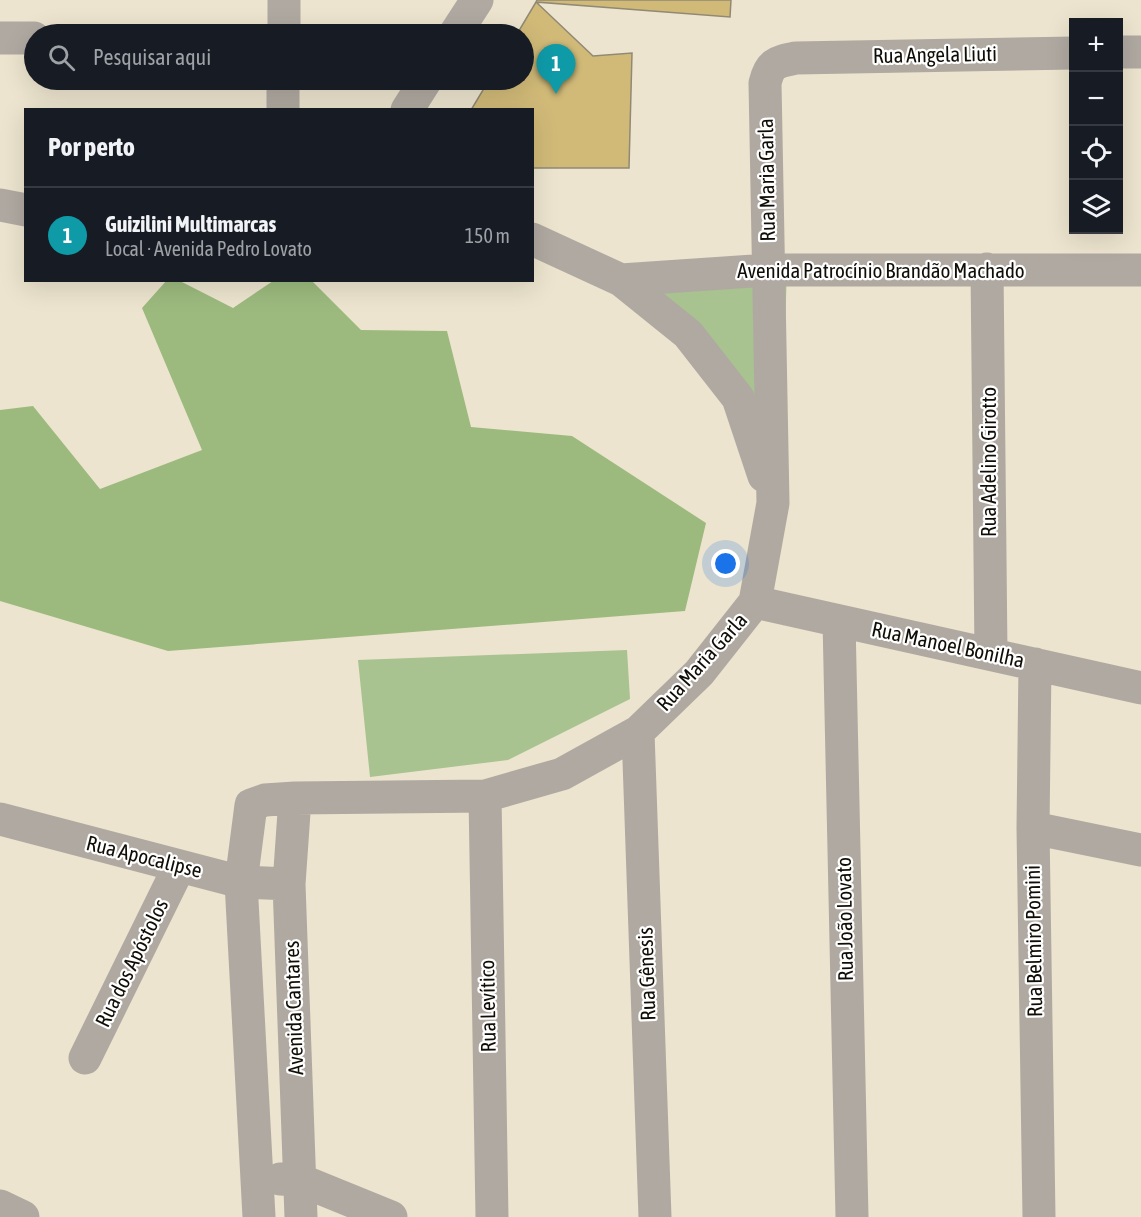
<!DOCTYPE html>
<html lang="pt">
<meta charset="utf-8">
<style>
body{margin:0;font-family:"Asap Condensed",sans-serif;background:#242831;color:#f1f3f6}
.controls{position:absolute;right:18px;top:18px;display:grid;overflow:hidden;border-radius:0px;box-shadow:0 6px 24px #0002}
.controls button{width:54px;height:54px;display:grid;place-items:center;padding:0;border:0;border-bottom:2px solid #363941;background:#171b24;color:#f1f3f6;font:30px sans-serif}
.you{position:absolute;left:726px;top:564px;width:21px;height:21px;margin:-15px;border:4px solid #fff;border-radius:50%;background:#1a73e8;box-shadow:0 0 0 9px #1a73e833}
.badge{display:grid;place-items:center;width:39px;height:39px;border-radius:50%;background:#db2777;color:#fff;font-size:20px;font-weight:700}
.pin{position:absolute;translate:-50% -50px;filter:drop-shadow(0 2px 3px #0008)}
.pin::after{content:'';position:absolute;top:32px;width:21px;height:18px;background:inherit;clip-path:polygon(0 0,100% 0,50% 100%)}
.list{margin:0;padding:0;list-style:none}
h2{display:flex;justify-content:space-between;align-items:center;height:78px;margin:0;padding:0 24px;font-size:26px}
h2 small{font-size:20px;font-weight:400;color:#9ea1a6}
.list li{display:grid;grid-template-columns:39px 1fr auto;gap:18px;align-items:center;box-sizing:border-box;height:96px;padding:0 24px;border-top:2px solid #363941}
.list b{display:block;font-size:22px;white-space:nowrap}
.list p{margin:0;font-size:20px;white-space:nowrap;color:#9ea1a6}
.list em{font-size:20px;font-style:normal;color:#9ea1a6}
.icon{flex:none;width:33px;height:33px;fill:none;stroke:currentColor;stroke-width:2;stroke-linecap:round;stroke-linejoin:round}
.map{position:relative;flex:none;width:1141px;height:1217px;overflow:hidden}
.search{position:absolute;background:#171b24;box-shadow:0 6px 24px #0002;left:24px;top:24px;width:510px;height:66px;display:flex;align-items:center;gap:15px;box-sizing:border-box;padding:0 21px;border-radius:33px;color:#9ea1a6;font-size:22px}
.panel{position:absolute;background:#171b24;box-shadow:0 6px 24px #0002;left:24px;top:108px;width:510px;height:174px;border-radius:0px}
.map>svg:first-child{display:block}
.green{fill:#a8c290}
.forest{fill:#9cba7e}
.building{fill:#d1ba78;stroke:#908974;stroke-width:1.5}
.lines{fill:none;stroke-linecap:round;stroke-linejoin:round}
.minor{stroke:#b0a9a1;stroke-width:33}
.labels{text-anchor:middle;stroke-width:4.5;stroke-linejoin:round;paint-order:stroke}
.street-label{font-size:21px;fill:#100d06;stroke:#fff}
</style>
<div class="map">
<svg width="1141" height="1217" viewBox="0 0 1141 1217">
<rect width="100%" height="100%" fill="#ece4ce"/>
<!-- green -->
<path class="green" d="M 787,267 L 780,498 L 738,396 L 598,272 Z
M 627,650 L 630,699 L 508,760 L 370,777 L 358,660 Z"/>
<!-- forest -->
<path class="forest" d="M 167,280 L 180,281 L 233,308 L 273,281 L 312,281 L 361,330 L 447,331 L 471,427 L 572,436 L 706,523 L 685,611 L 168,651 L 0,601 L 0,410 L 33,406 L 100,489 L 202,450 L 142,308 Z"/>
<!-- building -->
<path class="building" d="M 537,0 L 731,0 L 730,17 L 536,2 Z
M 536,2 L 593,56 L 632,53 L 629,168 L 532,168 L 532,110 L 471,110 L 489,80 L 524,80 L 524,34 L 517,34 Z"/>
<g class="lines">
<!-- minor -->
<path class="minor" d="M 284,0 L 284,34
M 455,34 L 477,0
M 0,38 L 34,38
M 1118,52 L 1141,52
M 283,110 L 283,80
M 407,110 L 426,80
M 0,205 L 26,210
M 532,239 L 621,280 L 688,334 L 738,398 L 764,476
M 987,269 L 991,654
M 621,280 L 768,270 L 1141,270
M 755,602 L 1141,688
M 839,621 L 852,1217
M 1035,664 L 1033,828 L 1039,1217
M 638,732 L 655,1217
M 485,796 L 492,1217
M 295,798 L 289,884 L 301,1217
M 0,819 L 241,882 L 289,884
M 1033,828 L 1141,850
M 85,1058 L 179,867
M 280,1179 L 300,1180 L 391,1217
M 0,1206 L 23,1217
M 259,1217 L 241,882 L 251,805 L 265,800 L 295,798 L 485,796 L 562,774 L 638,732 L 699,673 L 755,602 L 773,503 L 765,83 C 770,62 777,62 796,58 L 1074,53"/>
</g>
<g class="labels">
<!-- street labels -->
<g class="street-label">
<text transform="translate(935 55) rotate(-1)" y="7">Rua Angela Liuti</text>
<text transform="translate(767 180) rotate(-91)" y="7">Rua Maria Garla</text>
<text x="881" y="278">Avenida Patrocínio Brandão Machado</text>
<text transform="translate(989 462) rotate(-90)" y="7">Rua Adelino Girotto</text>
<text transform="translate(948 645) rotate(12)" y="7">Rua Manoel Bonilha</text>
<text transform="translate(702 662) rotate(-48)" y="7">Rua Maria Garla</text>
<text transform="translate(144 857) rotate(14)" y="7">Rua Apocalipse</text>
<text transform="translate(845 919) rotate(-91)" y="7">Rua João Lovato</text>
<text transform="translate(1034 941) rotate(-91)" y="7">Rua Belmiro Pomini</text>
<text transform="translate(132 963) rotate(-64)" y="7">Rua dos Apóstolos</text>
<text transform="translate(647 974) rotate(-92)" y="7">Rua Gênesis</text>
<text transform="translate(488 1006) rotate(-91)" y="7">Rua Levítico</text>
<text transform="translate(294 1008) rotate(-92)" y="7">Avenida Cantares</text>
</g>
</g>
</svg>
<div class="controls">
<button>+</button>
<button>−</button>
<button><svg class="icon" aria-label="locate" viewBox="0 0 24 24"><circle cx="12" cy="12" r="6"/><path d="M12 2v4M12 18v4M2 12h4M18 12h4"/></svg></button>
<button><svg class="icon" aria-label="layers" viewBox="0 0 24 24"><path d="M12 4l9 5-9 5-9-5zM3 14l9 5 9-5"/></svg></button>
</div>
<div class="you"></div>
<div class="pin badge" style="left:556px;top:94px;background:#0f9aa8">1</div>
<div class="search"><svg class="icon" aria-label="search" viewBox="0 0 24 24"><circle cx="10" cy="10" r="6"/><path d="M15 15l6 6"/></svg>Pesquisar aqui</div>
<section class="panel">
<h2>Por perto<small></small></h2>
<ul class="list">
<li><span class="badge" style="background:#0f9aa8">1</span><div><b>Guizilini Multimarcas</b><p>Local · Avenida Pedro Lovato</p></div><em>150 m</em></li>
</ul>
</section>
</div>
